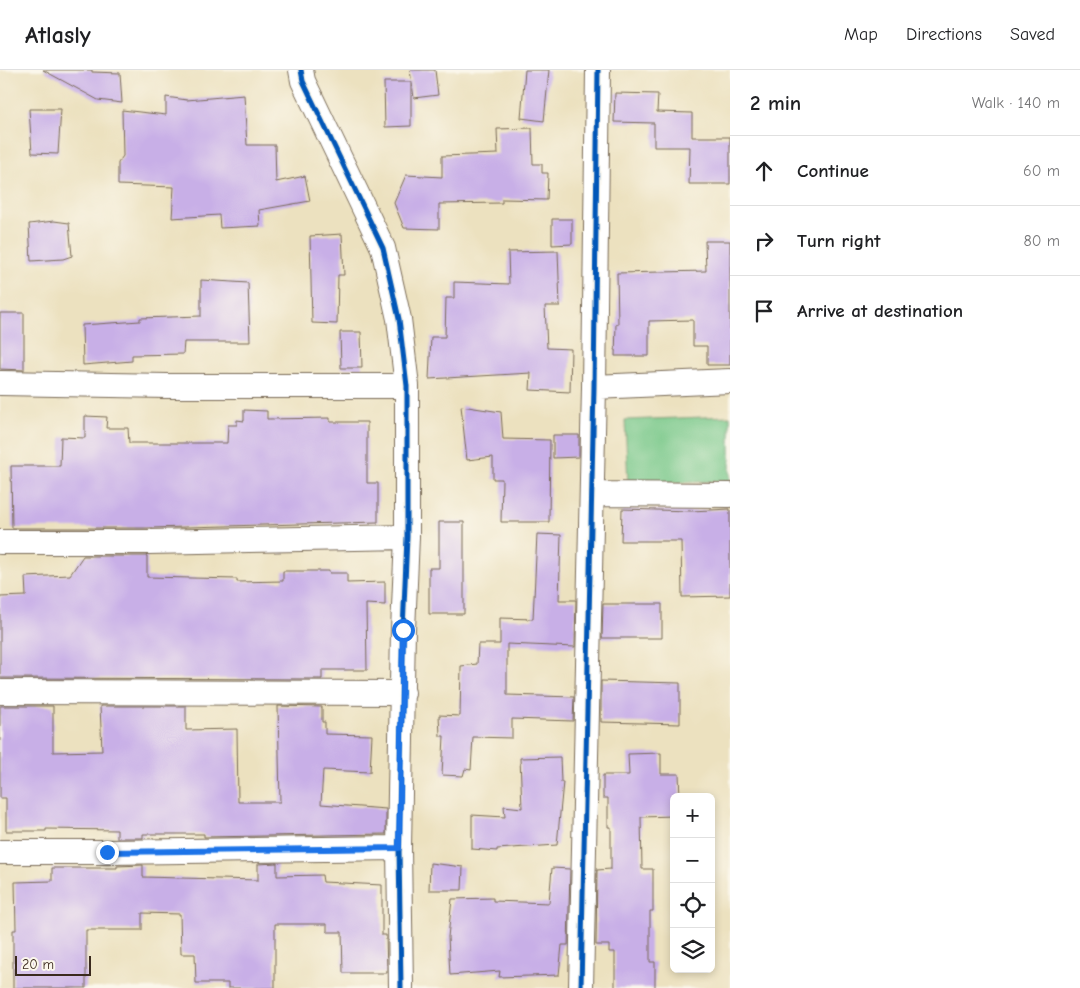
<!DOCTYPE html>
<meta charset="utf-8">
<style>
body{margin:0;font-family:"Comic Neue",sans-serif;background:#f6f6f6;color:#202124}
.controls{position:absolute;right:15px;bottom:15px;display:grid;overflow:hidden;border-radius:8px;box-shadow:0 2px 8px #0003}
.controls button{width:45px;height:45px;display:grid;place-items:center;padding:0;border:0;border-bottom:1px solid #e0e0e0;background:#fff;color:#202124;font:25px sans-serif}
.scale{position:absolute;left:15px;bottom:12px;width:76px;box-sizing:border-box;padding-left:5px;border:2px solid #3b2a1e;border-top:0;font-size:14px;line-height:18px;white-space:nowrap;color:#3b2a1e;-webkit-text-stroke:4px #fbf7ec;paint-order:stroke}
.stop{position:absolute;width:15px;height:15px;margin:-11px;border:4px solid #1a73e8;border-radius:50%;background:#fff}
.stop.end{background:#1a73e8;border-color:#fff;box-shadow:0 1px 5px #0008}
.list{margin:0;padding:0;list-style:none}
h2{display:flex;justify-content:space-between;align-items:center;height:65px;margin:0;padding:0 20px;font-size:21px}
h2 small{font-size:16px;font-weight:400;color:#757577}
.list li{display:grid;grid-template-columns:32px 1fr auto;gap:15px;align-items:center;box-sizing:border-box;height:70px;padding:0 20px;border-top:1px solid #e0e0e0}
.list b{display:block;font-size:19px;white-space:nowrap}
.list em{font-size:16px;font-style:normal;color:#757577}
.icon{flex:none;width:28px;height:28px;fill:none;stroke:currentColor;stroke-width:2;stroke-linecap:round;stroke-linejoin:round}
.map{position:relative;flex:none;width:730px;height:918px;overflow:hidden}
header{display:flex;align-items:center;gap:30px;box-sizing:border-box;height:70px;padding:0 25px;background:#fff;border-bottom:1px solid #e0e0e0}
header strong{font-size:24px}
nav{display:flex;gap:28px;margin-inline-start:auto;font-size:18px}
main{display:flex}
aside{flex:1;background:#fff}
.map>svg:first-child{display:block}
.green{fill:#78c889;stroke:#5a7954}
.building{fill:#c8afe7}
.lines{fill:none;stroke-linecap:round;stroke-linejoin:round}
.street-casing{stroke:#796a56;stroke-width:26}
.street{stroke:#fff;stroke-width:24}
.cycleway-casing{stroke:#fbf7ec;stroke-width:8}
.cycleway{stroke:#0057b8;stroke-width:5}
.route{stroke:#1a73e8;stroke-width:6}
</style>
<header>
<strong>Atlasly</strong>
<nav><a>Map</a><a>Directions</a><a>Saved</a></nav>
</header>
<main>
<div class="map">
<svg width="730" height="918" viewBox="0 0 730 918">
<rect width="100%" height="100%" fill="#fbf7ec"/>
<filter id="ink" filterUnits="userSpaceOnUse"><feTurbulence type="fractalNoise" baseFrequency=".02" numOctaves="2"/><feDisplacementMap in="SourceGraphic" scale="10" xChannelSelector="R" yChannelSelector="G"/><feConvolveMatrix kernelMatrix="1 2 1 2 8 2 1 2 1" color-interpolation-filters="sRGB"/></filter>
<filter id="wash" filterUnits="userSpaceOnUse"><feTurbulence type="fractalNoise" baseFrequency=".0096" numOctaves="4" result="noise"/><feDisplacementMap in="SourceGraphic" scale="20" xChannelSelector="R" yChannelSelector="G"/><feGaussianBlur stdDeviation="1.12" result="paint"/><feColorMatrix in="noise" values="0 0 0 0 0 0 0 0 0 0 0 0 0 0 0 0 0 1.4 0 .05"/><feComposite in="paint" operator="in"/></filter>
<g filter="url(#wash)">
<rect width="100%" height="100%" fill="#ece1bf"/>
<!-- green -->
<path class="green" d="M 730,346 L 730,411 L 628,414 L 625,350 Z"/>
<g id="blocks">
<!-- building -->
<path class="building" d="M 43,0 L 92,0 L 92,2 L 120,3 L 122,33 L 98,30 Z
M 410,0 L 435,0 L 438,25 L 414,28 Z
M 525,0 L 549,0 L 544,51 L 521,48 Z
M 384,12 L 411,12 L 411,56 L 385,57 Z
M 615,23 L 658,24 L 657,42 L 692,43 L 692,67 L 730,67 L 730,114 L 689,114 L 690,77 L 654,77 L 654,53 L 614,52 Z
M 244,25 L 247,75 L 275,75 L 276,112 L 305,106 L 310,131 L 259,140 L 260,156 L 220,158 L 219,145 L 172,148 L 174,117 L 118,115 L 118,93 L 123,86 L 122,40 L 166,45 L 166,27 L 187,30 Z
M 29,39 L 61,39 L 58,84 L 32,83 Z
M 532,58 L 533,94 L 542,94 L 542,103 L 548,103 L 547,130 L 502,129 L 502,133 L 439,134 L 439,159 L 404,158 L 394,133 L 406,105 L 442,107 L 442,86 L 498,84 L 497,59 Z
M 552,149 L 572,149 L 572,174 L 552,175 Z
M 54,151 L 69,153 L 72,186 L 63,189 L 31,191 L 29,154 Z
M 342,164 L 344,205 L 338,205 L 337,254 L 312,253 L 310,166 Z
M 705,171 L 730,171 L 730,295 L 707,295 L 707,276 L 693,276 L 693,250 L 649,251 L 649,286 L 615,286 L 616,254 L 618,254 L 617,203 L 706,201 Z
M 558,181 L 560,236 L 545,236 L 547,278 L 571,279 L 570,322 L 530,320 L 531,303 L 429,309 L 431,267 L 445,267 L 446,228 L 454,228 L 454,212 L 509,214 L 508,182 Z
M 201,210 L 248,213 L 250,272 L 184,272 L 183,284 L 132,285 L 132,291 L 83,295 L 82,255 L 140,251 L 140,248 L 201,246 Z
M 0,243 L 24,243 L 24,300 L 0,299 Z
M 340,262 L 361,262 L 362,298 L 341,298 Z
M 461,336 L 501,342 L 503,369 L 550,370 L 549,452 L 501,452 L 502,409 L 493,409 L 493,387 L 467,390 Z
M 244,340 L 267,341 L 267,349 L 330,348 L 330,352 L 367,352 L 367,413 L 378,413 L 378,452 L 149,458 L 12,458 L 11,396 L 60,396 L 61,367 L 85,368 L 85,346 L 107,347 L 106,358 L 128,358 L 129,373 L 227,373 L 228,355 L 237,355 L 237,350 L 244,351 Z
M 553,365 L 579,365 L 579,387 L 553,388 Z
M 622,439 L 691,441 L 730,439 L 730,526 L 682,527 L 681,471 L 621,471 Z
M 439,452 L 464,452 L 464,544 L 429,544 L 429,498 L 439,498 Z
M 537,464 L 561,465 L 559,530 L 576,530 L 575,577 L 507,574 L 507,625 L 574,627 L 573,651 L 512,649 L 512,668 L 473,667 L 471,700 L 465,699 L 463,706 L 442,705 L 444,666 L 440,666 L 439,645 L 460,646 L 461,596 L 477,594 L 478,574 L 500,574 L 500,548 L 533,549 Z
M 83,486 L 147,486 L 147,507 L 237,509 L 237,512 L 283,511 L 283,501 L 329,501 L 329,503 L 347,503 L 347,513 L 385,512 L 385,535 L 366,534 L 367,600 L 322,600 L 322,609 L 0,608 L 0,527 L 26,526 L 25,507 L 70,505 Z
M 603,534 L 662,534 L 662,568 L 602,568 Z
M 601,611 L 680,613 L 680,654 L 601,652 Z
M 0,636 L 53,636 L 53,682 L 102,681 L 100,636 L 186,636 L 186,660 L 237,659 L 238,732 L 280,732 L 278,636 L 322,637 L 322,652 L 325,652 L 325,664 L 372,665 L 370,702 L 323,700 L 321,734 L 386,739 L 386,764 L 204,767 L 204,764 L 143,764 L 143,768 L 117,768 L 117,760 L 46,759 L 46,761 L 6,761 L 6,728 L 0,728 Z
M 661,683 L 661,704 L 679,704 L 680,727 L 674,727 L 674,746 L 641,747 L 642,799 L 653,799 L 653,841 L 650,841 L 650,892 L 655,892 L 655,918 L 615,918 L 615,882 L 609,882 L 609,875 L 596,875 L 597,800 L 611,799 L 611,757 L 608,757 L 608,728 L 603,728 L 603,705 L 629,705 L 628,684 Z
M 560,687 L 561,712 L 563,712 L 557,775 L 497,779 L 497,781 L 472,779 L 472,745 L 505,747 L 504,736 L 522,738 L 520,688 Z
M 277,793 L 277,806 L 322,805 L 323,812 L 382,815 L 382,865 L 386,865 L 387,903 L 343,903 L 342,862 L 327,862 L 327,854 L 275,854 L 275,918 L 228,918 L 228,913 L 196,913 L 195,884 L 181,884 L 180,844 L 142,843 L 142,860 L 86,860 L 86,918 L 13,918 L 13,860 L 16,860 L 15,812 L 52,811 L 52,798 L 117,798 L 117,796 L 143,795 L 143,807 L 258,810 L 258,794 Z
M 430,793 L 463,797 L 462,820 L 429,820 Z
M 552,798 L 570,799 L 568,875 L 562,875 L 559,905 L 499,907 L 500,901 L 450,905 L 448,867 L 452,829 L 493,828 L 493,831 L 549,833 Z"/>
</g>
</g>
<g filter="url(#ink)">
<use href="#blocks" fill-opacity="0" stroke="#796a56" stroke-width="1"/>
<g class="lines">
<defs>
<path id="street" d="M 301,0 L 303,11 L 383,178 L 399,249 L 407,316 L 407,467 L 403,560 L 399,778 L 401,918
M 0,313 L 167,316 L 407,316
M 594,317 L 730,311
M 592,424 L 730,425
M 0,472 L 149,472 L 407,467
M 0,622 L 403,623
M 0,782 L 107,782 L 399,778
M 581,918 L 594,317 L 598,0"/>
</defs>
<!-- street casing -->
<use href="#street" class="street-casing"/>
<!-- street -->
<use href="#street" class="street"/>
<defs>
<path id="cycleway" d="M 301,0 L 303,11 L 383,178 L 399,249 L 407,316 L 407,467 L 403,560 L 399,778 L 401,918
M 581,918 L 594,317 L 598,0"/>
</defs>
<!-- cycleway casing -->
<use href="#cycleway" class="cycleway-casing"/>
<!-- cycleway -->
<use href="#cycleway" class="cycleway"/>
</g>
</g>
<g class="lines" filter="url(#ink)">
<!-- route -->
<path class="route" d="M 107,782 L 399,778 L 403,560"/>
</g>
</svg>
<div class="controls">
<button>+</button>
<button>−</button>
<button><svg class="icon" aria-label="locate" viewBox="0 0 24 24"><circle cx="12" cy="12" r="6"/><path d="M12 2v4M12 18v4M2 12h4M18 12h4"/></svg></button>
<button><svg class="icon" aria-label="layers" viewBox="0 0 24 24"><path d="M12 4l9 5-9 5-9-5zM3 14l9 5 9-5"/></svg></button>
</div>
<div class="scale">20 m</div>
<div class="stop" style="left:403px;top:560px"></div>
<div class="stop end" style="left:107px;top:782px"></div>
</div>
<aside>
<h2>2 min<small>Walk · 140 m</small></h2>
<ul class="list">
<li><svg class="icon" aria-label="ahead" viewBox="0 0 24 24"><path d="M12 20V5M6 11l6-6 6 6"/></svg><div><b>Continue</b></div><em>60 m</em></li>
<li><svg class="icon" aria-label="right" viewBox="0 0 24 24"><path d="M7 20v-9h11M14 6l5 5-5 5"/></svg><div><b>Turn right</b></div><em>80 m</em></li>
<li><svg class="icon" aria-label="arrive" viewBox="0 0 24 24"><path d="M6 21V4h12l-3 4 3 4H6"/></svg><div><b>Arrive at destination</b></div></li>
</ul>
</aside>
</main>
